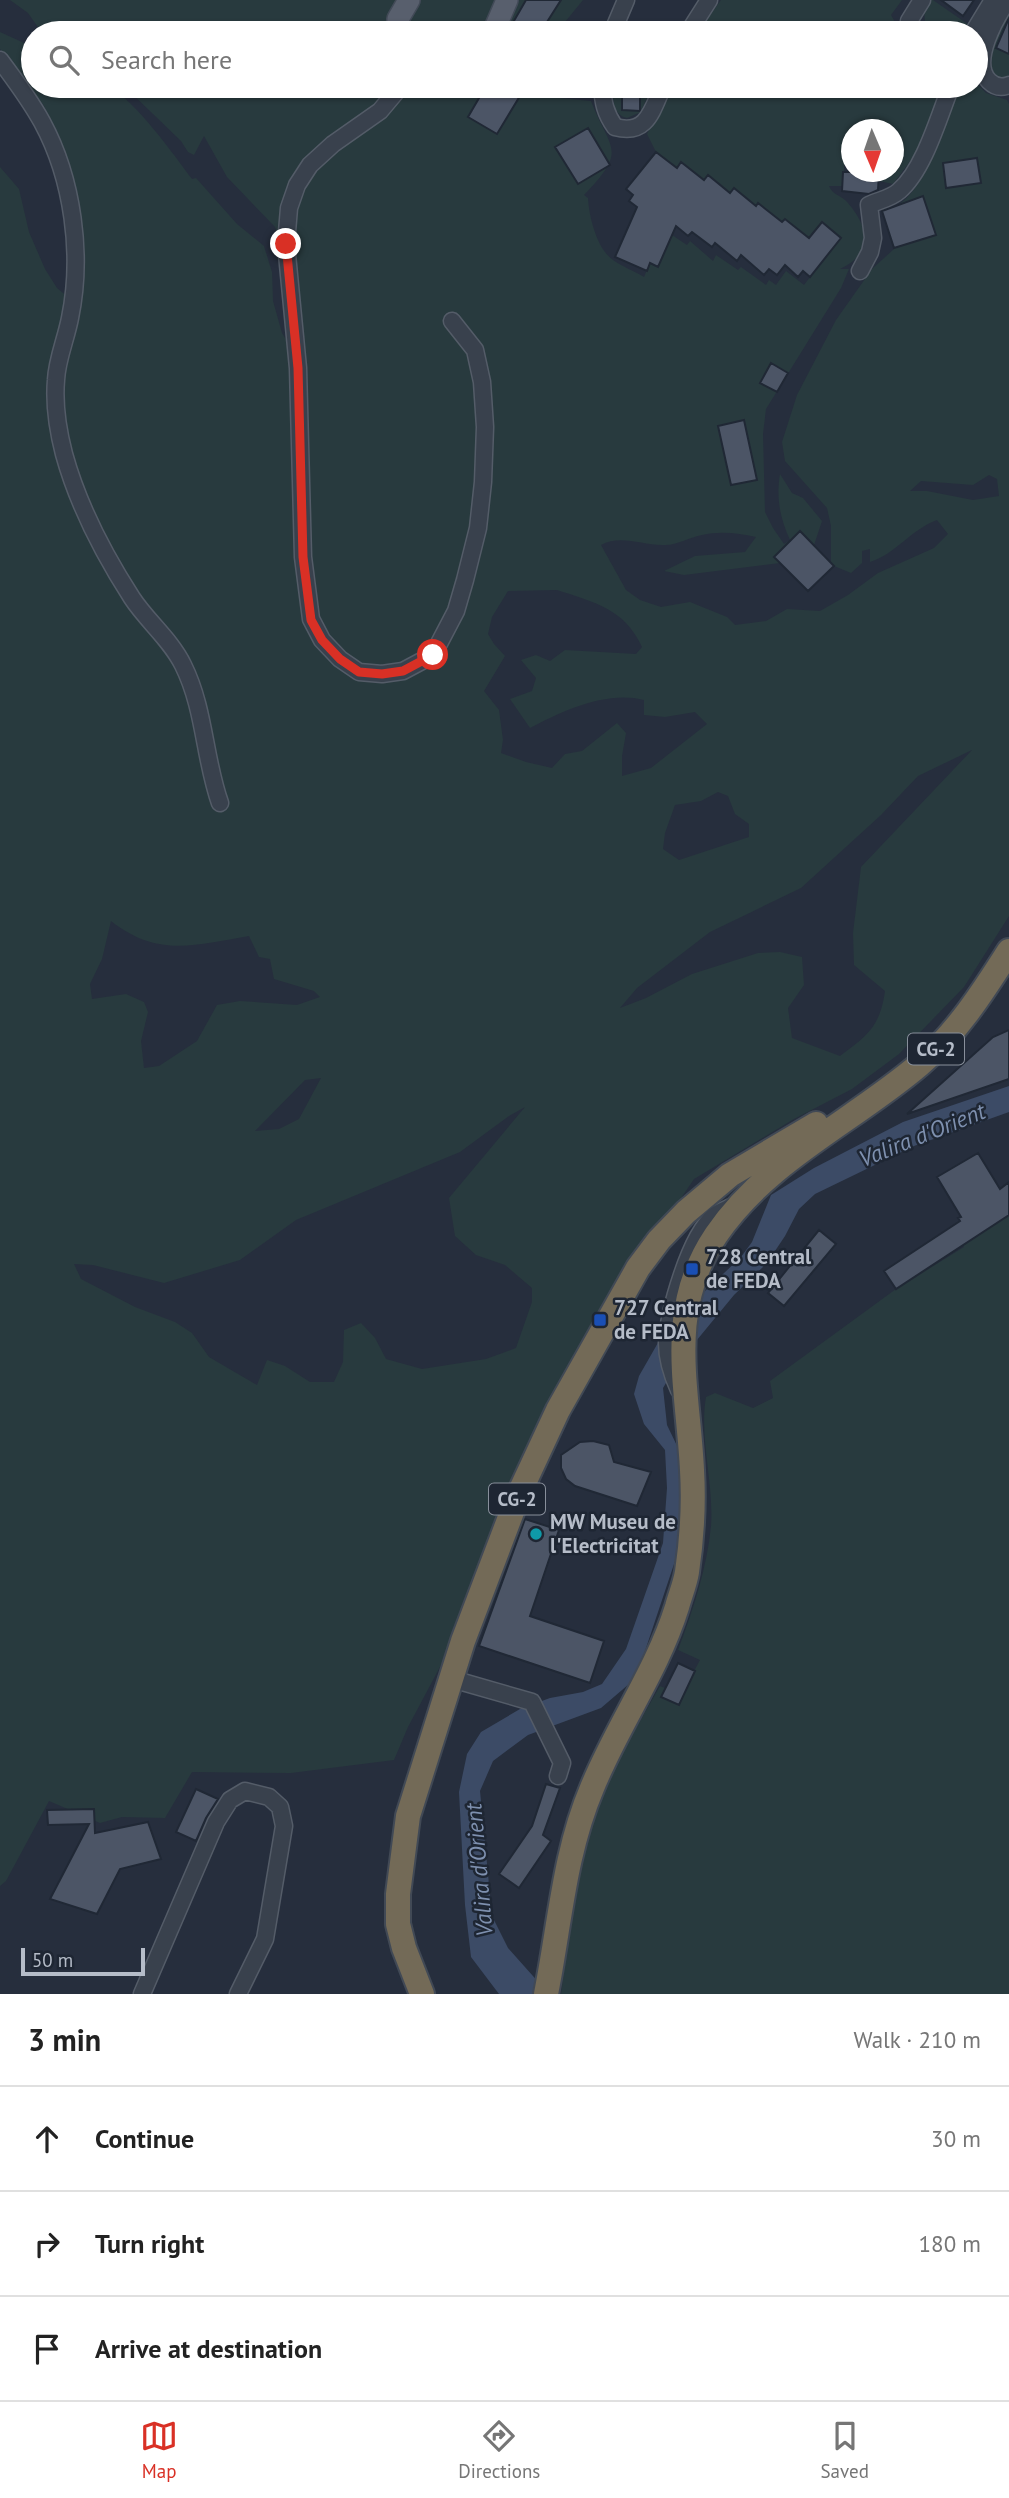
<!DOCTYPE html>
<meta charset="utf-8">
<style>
body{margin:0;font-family:"PT Sans",sans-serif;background:#f2f2f2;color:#222}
.compass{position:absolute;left:841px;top:119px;width:63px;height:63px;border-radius:50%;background:#fff;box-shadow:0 2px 5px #0004;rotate:178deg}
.scale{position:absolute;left:21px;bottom:18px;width:124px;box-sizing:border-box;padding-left:7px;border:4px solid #b5bcc8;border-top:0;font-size:19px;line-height:24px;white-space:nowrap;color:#b5bcc8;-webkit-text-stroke:5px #1e2633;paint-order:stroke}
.stop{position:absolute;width:21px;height:21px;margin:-16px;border:5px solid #d93025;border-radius:50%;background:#fff}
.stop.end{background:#d93025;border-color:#fff;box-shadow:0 2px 7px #0008}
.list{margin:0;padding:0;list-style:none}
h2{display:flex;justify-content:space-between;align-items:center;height:91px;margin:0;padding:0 28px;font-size:30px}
h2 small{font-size:23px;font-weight:400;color:#767676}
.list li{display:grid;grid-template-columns:46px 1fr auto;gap:21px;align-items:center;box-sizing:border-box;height:105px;padding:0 28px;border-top:2px solid #e0e0e0}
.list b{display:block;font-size:26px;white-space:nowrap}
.list em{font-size:23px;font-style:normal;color:#767676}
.icon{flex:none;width:38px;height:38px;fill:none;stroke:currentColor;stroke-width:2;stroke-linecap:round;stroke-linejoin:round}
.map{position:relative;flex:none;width:1009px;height:1994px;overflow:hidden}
.search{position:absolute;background:#fff;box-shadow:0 2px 5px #0004;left:21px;right:21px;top:21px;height:77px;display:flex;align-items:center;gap:18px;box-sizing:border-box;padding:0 24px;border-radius:38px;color:#767676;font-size:26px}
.sheet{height:406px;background:#fff}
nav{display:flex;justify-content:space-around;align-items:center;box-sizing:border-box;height:98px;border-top:2px solid #e0e0e0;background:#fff;font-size:19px;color:#767676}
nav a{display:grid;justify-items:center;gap:4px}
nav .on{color:#d93025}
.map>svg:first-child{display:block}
.green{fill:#283a3e;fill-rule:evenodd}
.water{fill:#3c4b66}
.building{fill:#4c5566;stroke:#202835;stroke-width:2}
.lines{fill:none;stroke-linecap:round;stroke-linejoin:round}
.minor-casing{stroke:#545c68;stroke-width:19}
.major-casing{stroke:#424a57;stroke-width:24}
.highway-casing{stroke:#414955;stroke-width:28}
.minor{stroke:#39414d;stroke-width:16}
.major{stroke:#585f6d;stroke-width:21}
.highway{stroke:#736a57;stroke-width:24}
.route{stroke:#d93025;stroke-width:9}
.transit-dot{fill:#1a4fb4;stroke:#1e2633;stroke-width:2.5}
.culture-dot{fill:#0f9aa8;stroke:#1e2633;stroke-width:2.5}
.labels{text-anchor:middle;stroke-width:5;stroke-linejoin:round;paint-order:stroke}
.shield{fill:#1e2633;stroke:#888f9b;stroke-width:2}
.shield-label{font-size:19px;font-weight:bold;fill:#b5bcc8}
.poi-label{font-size:21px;font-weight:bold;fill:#b5bcc8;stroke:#1e2633;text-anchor:start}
.water-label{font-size:23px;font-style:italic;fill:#7e90af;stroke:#1e2633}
</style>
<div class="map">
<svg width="1009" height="1994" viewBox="0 0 1009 1994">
<rect width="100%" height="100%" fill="#262e3d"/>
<!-- green -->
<path class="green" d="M 10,0 L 396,0 L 390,10 L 386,33 L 42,33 L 28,13 Z
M 420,0 L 496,0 L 483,33 L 408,33 L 408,27 Z
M 519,0 L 583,0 L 556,33 L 506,33 Z
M 721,0 L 902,0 L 891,15 L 901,33 L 697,33 Z
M 928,0 L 933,0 L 969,25 L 966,33 L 919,33 L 922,32 L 925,23 L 924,7 Z
M 1009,13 L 1009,76 L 998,78 C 981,62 1000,29 1009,13 Z
M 0,32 L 33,47 L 33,86 C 48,86 98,82 109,87 C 135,100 174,155 192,179 L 196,178 L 237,224 L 264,246 L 272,272 L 273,301 L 282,333 L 290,346 L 290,270 L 275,227 L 227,177 L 204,136 L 194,155 L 188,152 L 181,141 L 124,86 L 414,86 L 431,98 L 435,93 L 456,92 L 476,86 L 550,86 L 550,97 L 591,101 C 611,152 628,149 584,195 L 588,198 C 589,217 597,249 613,260 C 623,267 634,271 644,277 L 650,263 L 657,266 L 672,235 L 687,245 L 690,241 L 713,261 L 716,255 L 738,270 L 741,267 L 766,285 L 769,280 L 776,285 L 786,271 L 804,285 L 841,237 L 822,222 L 809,238 L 785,219 L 782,222 L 759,203 L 756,206 L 734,188 L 730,193 L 708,175 L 704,180 L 682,163 L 677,168 L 656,152 L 647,134 L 671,86 L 944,86 L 914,156 L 893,184 L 879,181 L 879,172 L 894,172 L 894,130 L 852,130 L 851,154 L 845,154 L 843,186 L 829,186 C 833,196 842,195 848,203 C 869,228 874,253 840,269 L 849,269 L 841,288 L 766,409 L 763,434 L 765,512 L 773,528 L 784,544 L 790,540 C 780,518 776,498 780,474 L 792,493 L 803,498 L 822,521 L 814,545 L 831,563 L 831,526 L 827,508 L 785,461 L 782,442 L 797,395 L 836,320 L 872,269 L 894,249 L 882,210 C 888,208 896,207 902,202 C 928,183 948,117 960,86 L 976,86 L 976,83 L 986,93 L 1007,100 L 1009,104 L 1009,916 L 964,987 L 899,1054 L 852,1089 L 794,1119 L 694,1179 L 616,1294 L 458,1633 L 408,1727 L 394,1760 L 291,1773 L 192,1772 L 165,1818 L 122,1817 L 100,1823 L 49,1801 L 6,1881 L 0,1886 L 0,167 L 19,189 L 29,232 L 45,269 L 57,288 L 74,302 L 83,290 L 84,248 L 77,194 L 61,143 L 44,106 L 0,49 ZM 989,475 L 997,479 L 999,496 L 973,500 L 927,491 L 910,491 L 921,481 L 973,485 ZM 937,520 L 948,534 L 934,548 L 878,573 L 848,595 L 820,611 L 787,609 L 766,621 L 735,625 L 727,617 L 690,602 L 661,607 L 640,600 L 626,590 L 601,545 C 621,534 643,546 665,545 C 678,545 690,537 702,535 C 720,531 738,533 756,537 L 745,552 L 695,556 L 664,571 L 684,575 L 780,563 L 808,591 L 834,566 L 851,573 L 862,563 L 862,551 L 870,549 L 870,562 C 896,554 910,530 937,520 ZM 557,590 C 594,602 625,609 642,647 L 636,654 L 565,650 L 550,661 L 536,655 L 521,660 L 536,678 L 532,691 L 510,699 L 530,728 C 562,711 607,690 644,700 L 644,715 L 665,717 L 695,712 L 707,724 L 651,768 L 622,776 L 622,756 L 626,733 L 617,723 L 582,751 L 565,754 L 552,768 L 526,762 L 501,753 L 503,740 L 499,710 L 484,691 L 505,656 L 494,644 L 488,634 L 492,617 L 508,591 ZM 972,750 L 861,867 L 853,933 L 854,965 L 885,991 C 880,1027 867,1036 840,1056 L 792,1038 L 788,1008 L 804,985 L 802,957 L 780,952 L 758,953 L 692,974 L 646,998 L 620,1008 L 637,988 L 710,932 L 801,888 L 881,815 L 918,776 ZM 718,792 L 728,796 L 735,814 L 749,824 L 749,837 L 679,860 L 663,849 L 665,833 L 675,805 L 701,801 ZM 111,921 C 158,958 195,945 249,936 L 259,957 L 270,959 L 274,979 L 314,991 L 320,997 L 297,1005 L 240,1001 L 217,1005 L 197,1041 L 159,1066 L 144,1068 L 141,1041 L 148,1012 L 144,1002 L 126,994 L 92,999 L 90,984 L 102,959 ZM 321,1078 L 299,1119 L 279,1129 L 255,1131 L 305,1080 ZM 525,1107 L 449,1198 L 455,1236 L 476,1255 L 505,1265 L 532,1288 L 532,1302 L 516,1348 L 486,1359 L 422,1369 L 386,1359 L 375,1338 L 361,1323 L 344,1330 L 343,1362 L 334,1382 L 310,1382 L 285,1366 L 267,1360 L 257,1385 L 209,1357 L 192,1333 L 175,1322 L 135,1307 L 81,1279 L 74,1264 L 93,1265 L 164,1283 L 240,1260 L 296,1220 L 460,1152 L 509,1116 Z
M 613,86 L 652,86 L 641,112 L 627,118 C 612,114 613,99 613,86 Z
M 1009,1215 L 1009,1994 L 561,1994 C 569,1936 576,1877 594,1820 C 608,1774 636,1728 660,1686 L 681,1695 L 700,1660 L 678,1650 C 693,1610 707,1568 711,1526 C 714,1483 699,1439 706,1397 L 715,1393 L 753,1408 L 773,1398 L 770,1381 L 896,1289 L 964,1247 L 963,1245 Z"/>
<!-- water -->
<path class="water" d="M 1009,1086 L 1009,1112 L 914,1146 L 815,1194 L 799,1209 L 785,1236 L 767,1263 L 734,1295 L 678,1363 L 663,1388 L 667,1425 L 680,1452 L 683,1499 L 675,1561 L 636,1678 L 601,1708 L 528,1735 L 493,1761 L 480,1791 L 492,1916 L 508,1948 L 549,1994 L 499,1994 L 471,1957 L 465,1905 L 459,1792 L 467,1754 L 481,1732 L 520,1709 L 550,1698 L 583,1692 L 602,1684 L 626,1649 L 663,1543 L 667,1488 L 665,1450 L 644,1424 L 634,1394 L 639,1376 L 667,1327 L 741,1257 L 752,1242 L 771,1195 L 814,1168 L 903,1122 Z"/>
<!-- building -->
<path class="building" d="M 526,0 L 561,0 L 540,33 L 507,33 Z
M 941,0 L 974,0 L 963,16 Z
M 1009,18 L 1009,54 L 996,48 Z
M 486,86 L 526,86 L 497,134 L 468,117 Z
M 622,86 L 640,86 L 640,111 L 622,110 Z
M 588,128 L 610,165 L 578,184 L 555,147 Z
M 656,152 L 677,168 L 681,162 L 704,180 L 708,175 L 730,193 L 734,188 L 756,206 L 758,203 L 782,222 L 785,219 L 809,238 L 822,222 L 841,238 L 810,277 L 803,271 L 798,277 L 785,265 L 777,275 L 769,269 L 764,275 L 741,255 L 737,261 L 715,243 L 712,247 L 692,232 L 688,236 L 676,226 L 658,267 L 650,263 L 647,271 L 615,257 L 637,207 L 629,201 L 633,195 L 626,189 Z
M 977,158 L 981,183 L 946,188 L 943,163 Z
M 843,172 L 879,172 L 878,190 L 869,194 L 842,191 Z
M 923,196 L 936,235 L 894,248 L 882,211 Z
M 771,363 L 788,373 L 777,392 L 760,383 Z
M 744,420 L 757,480 L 731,485 L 718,426 Z
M 800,531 L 834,566 L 808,591 L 774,557 Z
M 1009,1030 L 1009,1079 L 907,1114 L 993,1037 Z
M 978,1153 L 1000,1189 L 1009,1182 L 1009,1215 L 896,1289 L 884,1271 L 960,1221 L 958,1218 L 961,1217 L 937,1177 Z
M 819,1230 L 836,1244 L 784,1306 L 768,1293 Z
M 593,1441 L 609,1445 L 614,1462 L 651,1472 L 637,1506 L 575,1486 L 566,1479 L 561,1468 L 561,1455 L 580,1442 Z
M 525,1519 L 559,1530 L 530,1616 L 604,1641 L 590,1683 L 479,1646 Z
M 678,1663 L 695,1671 L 679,1705 L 661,1697 Z
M 546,1784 L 560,1788 L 543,1835 L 551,1841 L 519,1888 L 499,1874 L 532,1826 Z
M 196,1789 L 218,1799 L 206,1818 L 196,1841 L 176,1832 Z
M 94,1809 L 95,1833 L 148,1822 L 161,1859 L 120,1869 L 97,1914 L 50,1899 L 89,1824 L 48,1825 L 47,1810 Z"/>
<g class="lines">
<defs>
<path id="minor" d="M 1008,0 C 996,17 970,62 989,81 C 995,87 1002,88 1009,85
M 909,21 L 922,0
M 612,33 L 626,0
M 688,33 L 709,0
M 973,33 L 993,0
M 0,60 C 15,80 30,100 42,122 C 73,179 83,255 70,318 C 66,339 57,359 56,380 C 54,403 58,431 64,454 C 78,505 103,553 132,598 C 147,621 171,640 183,665 C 205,709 204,758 220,803
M 401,86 L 380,111 L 333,144 L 310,165 L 297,185 L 289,208 L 286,244 L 298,368 L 303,557 L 311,619 L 322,640 L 340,659 L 359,672 L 382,674 L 403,671 L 433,655 L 456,611 L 465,580 L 478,528 L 483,482 L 485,427 L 482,382 L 475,350 L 452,321
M 602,86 C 603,102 605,113 615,127 C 647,136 652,110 663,86
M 860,271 L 870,252 L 873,238 L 869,205 C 879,200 890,199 899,191 C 924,170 939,116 951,86
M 679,1390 C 672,1375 667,1359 667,1343 C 668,1312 690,1235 714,1216 C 719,1212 727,1209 733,1206
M 452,1679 L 532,1702 L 562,1763 L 558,1776
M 142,1994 L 216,1822 L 230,1800 L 245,1791 L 269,1797 L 280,1807 L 284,1826 L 265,1939 L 238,1994"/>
<path id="major" d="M 397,33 L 398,19 L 409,0
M 493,33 L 507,0"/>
<path id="highway" d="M 422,1994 L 404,1948 L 398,1924 L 398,1894 L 408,1816 L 463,1641 L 518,1496 L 558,1410 L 638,1268 L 659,1240 L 686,1212 L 730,1175 L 816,1124
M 546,1994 C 560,1924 564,1854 592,1788 C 617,1726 657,1671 677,1607 C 680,1596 685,1584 687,1572 C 692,1538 694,1504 692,1470 C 688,1387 665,1310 716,1235 C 767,1160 852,1122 919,1065 C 956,1034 983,992 1009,951"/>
</defs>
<!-- minor casing -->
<use href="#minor" class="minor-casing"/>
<!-- major casing -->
<use href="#major" class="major-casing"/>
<!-- highway casing -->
<use href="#highway" class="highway-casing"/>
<!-- minor -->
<use href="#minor" class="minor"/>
<!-- major -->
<use href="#major" class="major"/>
<!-- highway -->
<use href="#highway" class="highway"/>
</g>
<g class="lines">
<!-- route -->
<path class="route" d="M 286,244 L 298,368 L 303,557 L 311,620 L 322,640 L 340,659 L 359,672 L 382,674 L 403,671 L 433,655"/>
</g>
<!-- markers -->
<g class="transit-dot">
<rect x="685" y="1262" width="14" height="14" rx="3.5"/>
<rect x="593" y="1313" width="14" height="14" rx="3.5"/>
</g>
<circle class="culture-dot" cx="536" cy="1534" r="7"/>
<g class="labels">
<!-- shield labels -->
<g class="shield">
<rect x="908" y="1033.5" width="56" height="31" rx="5"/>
<rect x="489" y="1483.5" width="56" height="31" rx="5"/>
</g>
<g class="shield-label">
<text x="936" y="1056">CG-2</text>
<text x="517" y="1506">CG-2</text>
</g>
<!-- poi labels -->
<g class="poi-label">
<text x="706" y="1264">728 Central<tspan x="706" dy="24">de FEDA</tspan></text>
<text x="614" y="1315">727 Central<tspan x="614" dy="24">de FEDA</tspan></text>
<text x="550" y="1529">MW Museu de<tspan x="550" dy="24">l'Electricitat</tspan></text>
</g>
<!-- water labels -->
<g class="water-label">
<text transform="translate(922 1135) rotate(-22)" y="8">Valira d'Orient</text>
<text transform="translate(479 1870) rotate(-95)" y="8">Valira d'Orient</text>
</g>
</g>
</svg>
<svg class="compass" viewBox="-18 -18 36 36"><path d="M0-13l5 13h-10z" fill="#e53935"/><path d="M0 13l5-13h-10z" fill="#767676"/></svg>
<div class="scale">50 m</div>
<div class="stop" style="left:433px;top:655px"></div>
<div class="stop end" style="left:286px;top:244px"></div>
<div class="search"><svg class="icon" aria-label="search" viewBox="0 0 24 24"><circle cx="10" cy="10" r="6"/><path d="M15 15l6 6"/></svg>Search here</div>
</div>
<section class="sheet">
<h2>3 min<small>Walk · 210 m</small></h2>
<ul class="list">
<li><svg class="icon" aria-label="ahead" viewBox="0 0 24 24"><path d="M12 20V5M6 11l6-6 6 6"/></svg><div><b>Continue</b></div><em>30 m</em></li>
<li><svg class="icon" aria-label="right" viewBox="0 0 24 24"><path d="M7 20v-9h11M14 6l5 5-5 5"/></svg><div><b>Turn right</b></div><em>180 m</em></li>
<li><svg class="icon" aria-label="arrive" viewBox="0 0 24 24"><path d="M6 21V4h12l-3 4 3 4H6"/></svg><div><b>Arrive at destination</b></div></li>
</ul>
</section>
<nav>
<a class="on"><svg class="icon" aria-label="map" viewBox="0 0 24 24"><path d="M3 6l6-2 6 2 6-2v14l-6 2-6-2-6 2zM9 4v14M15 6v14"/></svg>Map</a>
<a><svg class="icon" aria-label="directions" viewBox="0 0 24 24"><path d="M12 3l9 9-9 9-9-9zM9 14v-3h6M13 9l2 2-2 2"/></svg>Directions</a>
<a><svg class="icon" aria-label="saved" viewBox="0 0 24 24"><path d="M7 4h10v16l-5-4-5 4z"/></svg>Saved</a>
</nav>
